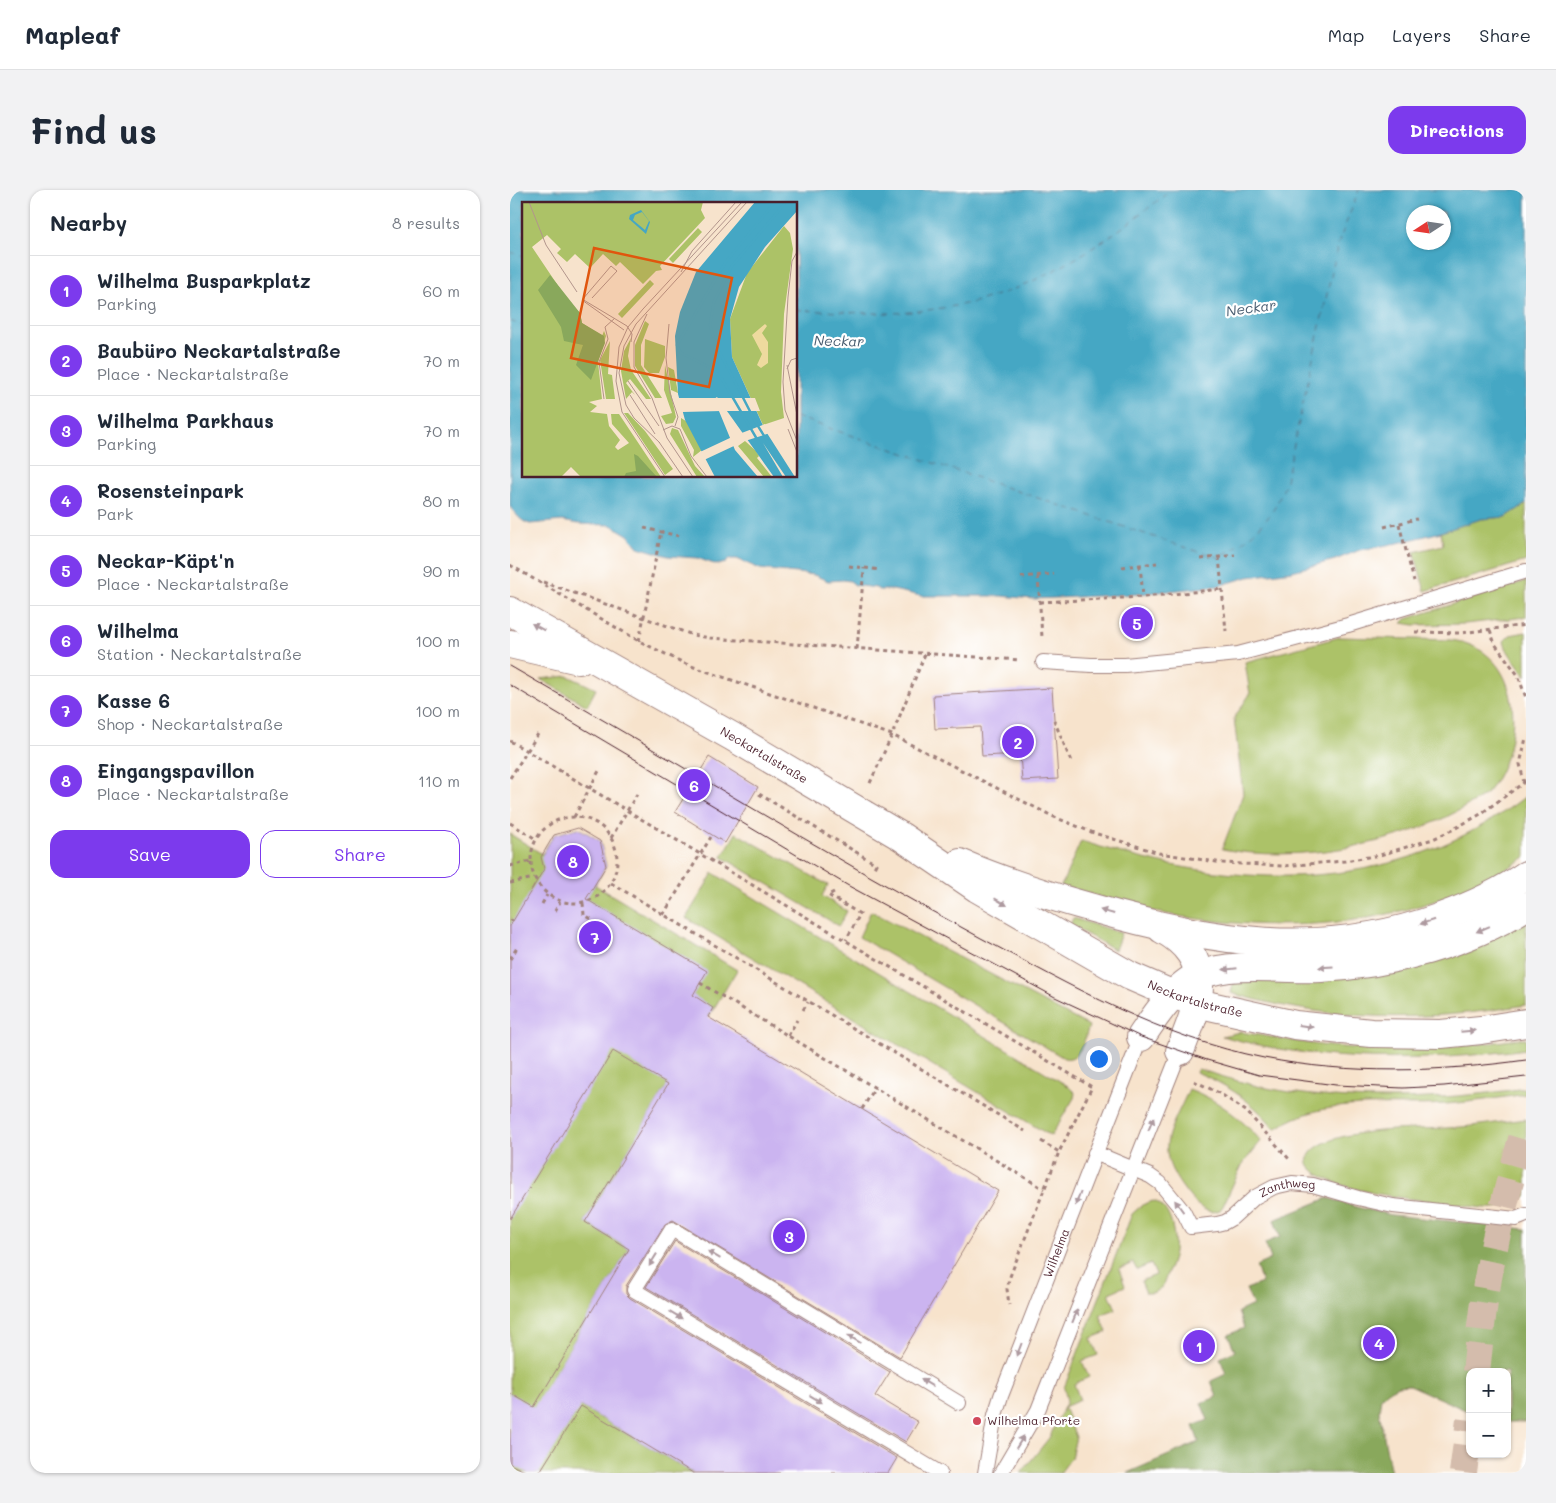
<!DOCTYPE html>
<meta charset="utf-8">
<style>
body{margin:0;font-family:Mali,sans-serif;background:#f2f2f3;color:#1f2937}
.controls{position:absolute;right:15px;bottom:15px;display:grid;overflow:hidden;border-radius:10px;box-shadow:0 1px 4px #0004}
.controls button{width:45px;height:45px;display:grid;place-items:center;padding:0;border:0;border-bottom:1px solid #e0e1e3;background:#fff;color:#1f2937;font:25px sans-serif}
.compass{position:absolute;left:896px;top:15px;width:45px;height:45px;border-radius:50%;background:#fff;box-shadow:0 1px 4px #0004;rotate:258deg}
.you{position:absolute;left:588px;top:868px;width:18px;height:18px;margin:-12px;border:4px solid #fff;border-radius:50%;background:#1a73e8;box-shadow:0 0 0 8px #1a73e833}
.badge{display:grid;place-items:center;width:32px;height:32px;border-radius:50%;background:#7c3aed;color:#fff;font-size:16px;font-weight:700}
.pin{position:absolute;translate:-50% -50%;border:2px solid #fff;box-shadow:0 1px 5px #0006}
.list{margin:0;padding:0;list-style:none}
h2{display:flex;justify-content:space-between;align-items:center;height:65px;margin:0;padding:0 20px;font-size:21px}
h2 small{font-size:16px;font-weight:400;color:#747a83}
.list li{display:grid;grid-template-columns:32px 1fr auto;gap:15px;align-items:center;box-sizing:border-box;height:70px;padding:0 20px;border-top:1px solid #e0e1e3}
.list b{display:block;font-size:19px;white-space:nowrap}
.list p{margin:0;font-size:16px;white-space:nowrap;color:#747a83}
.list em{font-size:16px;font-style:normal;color:#747a83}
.actions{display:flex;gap:10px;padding:15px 20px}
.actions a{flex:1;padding:11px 0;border:1px solid #7c3aed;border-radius:15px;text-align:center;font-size:18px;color:#7c3aed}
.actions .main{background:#7c3aed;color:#fff}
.map{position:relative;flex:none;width:1016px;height:1283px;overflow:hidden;border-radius:15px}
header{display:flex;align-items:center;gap:30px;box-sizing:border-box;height:70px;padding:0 25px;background:#fff;border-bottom:1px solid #e0e1e3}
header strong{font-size:24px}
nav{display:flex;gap:28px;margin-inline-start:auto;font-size:18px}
.intro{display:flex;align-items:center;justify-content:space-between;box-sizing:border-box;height:120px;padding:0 30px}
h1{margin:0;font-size:35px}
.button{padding:12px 22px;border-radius:15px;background:#7c3aed;color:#fff;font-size:18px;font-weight:700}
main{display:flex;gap:30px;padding:0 30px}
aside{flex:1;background:#fff;border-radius:15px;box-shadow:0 1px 4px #0004}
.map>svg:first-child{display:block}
.green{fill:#acc267;stroke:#7b7049}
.forest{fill:#89a85c;stroke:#6a6444}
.water{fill:#45a7c4;stroke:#486378;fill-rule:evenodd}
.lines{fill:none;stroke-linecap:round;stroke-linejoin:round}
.ferry{stroke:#485c70;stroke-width:1;stroke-dasharray:6 5;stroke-linecap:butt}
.building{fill:#cbb4f0}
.primary-tunnel{stroke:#d4bcac;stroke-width:28;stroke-dasharray:28 14;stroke-linecap:butt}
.service-casing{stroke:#a0817c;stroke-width:16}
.secondary-casing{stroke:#a0817c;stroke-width:30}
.path{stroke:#a0817c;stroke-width:3;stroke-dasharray:4 4;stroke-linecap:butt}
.service{stroke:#fff;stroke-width:14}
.secondary{stroke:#fff;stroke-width:28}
.tram{stroke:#4a1f2b;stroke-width:1}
.oneway{fill:#ae9aa0}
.poi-dot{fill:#d1495b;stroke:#fff;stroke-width:2}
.labels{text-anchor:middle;stroke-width:4.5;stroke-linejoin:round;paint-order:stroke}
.street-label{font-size:12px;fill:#4a1f2b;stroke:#fff}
.poi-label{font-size:12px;fill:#4a1f2b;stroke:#fff;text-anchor:start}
.water-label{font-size:14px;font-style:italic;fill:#485c70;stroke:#fff}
.inset-river{fill:none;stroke:#45a7c4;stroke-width:2.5}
.inset-road{fill:none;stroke:#b2958c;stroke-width:1}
.view{fill:#e0560e;fill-opacity:0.15;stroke:#e0560e;stroke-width:2.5}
.inset-edge{fill:none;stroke:#4a1f2b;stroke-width:2.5}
</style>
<header>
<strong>Mapleaf</strong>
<nav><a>Map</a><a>Layers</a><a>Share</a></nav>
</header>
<div class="intro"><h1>Find us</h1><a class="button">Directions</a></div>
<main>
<aside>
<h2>Nearby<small>8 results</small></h2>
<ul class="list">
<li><span class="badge">1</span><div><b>Wilhelma Busparkplatz</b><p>Parking</p></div><em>60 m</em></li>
<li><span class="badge">2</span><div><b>Baubüro Neckartalstraße</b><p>Place · Neckartalstraße</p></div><em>70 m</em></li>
<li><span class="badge">3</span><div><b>Wilhelma Parkhaus</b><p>Parking</p></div><em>70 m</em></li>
<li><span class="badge">4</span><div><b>Rosensteinpark</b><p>Park</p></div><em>80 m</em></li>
<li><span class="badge">5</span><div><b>Neckar-Käpt'n</b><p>Place · Neckartalstraße</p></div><em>90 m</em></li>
<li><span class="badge">6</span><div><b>Wilhelma</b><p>Station · Neckartalstraße</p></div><em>100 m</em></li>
<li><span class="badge">7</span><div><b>Kasse 6</b><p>Shop · Neckartalstraße</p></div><em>100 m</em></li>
<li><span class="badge">8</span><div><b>Eingangspavillon</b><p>Place · Neckartalstraße</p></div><em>110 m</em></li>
</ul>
<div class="actions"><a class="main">Save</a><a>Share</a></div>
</aside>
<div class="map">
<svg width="1016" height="1283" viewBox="0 0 1016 1283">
<rect width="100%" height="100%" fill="#fff"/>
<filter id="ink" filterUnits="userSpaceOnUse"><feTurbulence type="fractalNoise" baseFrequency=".02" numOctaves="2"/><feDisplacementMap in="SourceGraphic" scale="10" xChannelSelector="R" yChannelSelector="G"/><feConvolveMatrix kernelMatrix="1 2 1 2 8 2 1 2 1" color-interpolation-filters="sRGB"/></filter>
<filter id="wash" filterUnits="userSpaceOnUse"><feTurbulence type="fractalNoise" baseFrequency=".0096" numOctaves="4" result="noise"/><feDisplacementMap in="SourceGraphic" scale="20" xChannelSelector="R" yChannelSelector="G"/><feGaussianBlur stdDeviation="1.12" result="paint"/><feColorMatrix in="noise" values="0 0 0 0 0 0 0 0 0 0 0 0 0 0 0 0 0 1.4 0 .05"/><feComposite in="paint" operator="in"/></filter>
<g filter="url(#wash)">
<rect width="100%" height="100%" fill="#f7e3cc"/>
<!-- green -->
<path class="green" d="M 1016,314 L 1016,371 L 915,401 L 904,362 L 933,355 L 931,342 L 971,329 L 996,327 Z
M 1016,391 L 1016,427 L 955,434 L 904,435 L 892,433 L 896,429 Z
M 1016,442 L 1016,487 C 1010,475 996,464 994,451 L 1000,445 Z
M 830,447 L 941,450 C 1016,460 1016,555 977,603 C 968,610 958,615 948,621 C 883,656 785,673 712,659 L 733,604 L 724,528 L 740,504 L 735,472 Z
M 58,486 L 86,499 L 77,516 L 30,489 Z
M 1016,606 L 1016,667 C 904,739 775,747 646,722 C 614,715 583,704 551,696 L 571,651 C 597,659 624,667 651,673 C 781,700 909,689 1016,606 Z
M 68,638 L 90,651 L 96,676 L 85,695 L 227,780 L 75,1032 L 119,1059 L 37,1196 L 183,1283 L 0,1283 L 0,644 L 32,664 L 44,645 Z
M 226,643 L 318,695 L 312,706 L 337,721 L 329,736 L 212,667 Z
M 203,683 L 558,896 L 565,903 L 564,908 L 541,946 L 176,728 Z
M 361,721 L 579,836 C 575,848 570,872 554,868 L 349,747 Z
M 563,728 L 611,743 L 605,760 L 560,735 Z
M 1016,730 L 1016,815 C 915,832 820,832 721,803 L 725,787 Z
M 730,842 C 764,847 798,855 832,857 C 894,862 955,857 1016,848 L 1016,859 C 915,873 811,874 712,846 Z
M 688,879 C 707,885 727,891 747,896 C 835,915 927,911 1016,898 L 1016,904 C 990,908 963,912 936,914 C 879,918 816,905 765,939 C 743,912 718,895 686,882 Z
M 679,899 C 708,910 731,928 751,951 L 732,975 L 713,1016 L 710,1020 L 703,1022 C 691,1021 682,1010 676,1002 C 642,958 660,943 679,899 Z
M 1016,929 L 1016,1006 C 1006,1010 994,1017 983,1018 C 971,1019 957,1015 945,1014 C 914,1010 811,1003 797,972 C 802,936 908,940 936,938 C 963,937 989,932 1016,929 Z
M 643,1011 C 661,1015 666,1046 664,1062 C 663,1070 660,1077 657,1084 C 655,1090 653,1098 647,1101 C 644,1103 640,1103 636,1103 L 631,1091 L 646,1085 L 641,1074 L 627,1080 L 623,1073 L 609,1079 L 615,1096 L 599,1103 L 606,1119 L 590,1125 L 597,1142 L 581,1148 L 588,1165 L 572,1171 L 579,1187 L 564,1194 L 570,1210 L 554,1217 L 566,1247 L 561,1268 L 550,1283 L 511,1283 L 539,1248 L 557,1211 L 554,1198 L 622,1024 L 632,1015 Z"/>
<!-- forest -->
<path class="forest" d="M 818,1008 L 846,1017 L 882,1025 L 1016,1039 L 1016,1232 L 997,1232 L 997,1182 L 960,1182 L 960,1222 L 899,1195 L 888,1196 L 878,1201 L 871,1208 L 869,1221 L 881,1283 L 617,1283 L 689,1252 L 683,1236 L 698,1230 L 691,1213 L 707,1207 L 701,1191 L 716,1184 L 710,1168 L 725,1161 L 718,1145 L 734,1138 L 728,1122 L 743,1115 L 736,1099 L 752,1093 L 746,1076 L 761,1069 L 755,1053 L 770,1047 L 764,1030 Z"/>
<!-- water -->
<path class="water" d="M 0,0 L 1016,0 L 1016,314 L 996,327 L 971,329 L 931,342 L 888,353 L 850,360 L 825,370 L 782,381 L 738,387 L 708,396 L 629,404 L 524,409 L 491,406 L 411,406 L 383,400 L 369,400 L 366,398 L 345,395 L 340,391 L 333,390 L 318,391 L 304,385 L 250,379 L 227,369 L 219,369 L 216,373 L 207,375 L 187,368 L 158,366 L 128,357 L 118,345 L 101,335 L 69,334 L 52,331 L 20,334 C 11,332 6,324 0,317 ZM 14,14 L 286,14 L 286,286 L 14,286 ZM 904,22 L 934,22 L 934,52 L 904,52 Z"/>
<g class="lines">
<!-- ferry -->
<path class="ferry" d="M 0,62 L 14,66
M 286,120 C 323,121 363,125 400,122 C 419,120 450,116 468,111 C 541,91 603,47 661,0
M 0,131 L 14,136
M 286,227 L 686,361 L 709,367 C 731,355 752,339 765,317 C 769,310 772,302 775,295 L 828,54 L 849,0"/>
</g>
<g id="blocks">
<!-- building -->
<path class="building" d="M 542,498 L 548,589 L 512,591 L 510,564 L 472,566 L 470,537 L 425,539 L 423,505 Z
M 199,567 L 248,597 L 215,653 L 165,622 Z
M 68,638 L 90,651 L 96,676 L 76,709 L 197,781 L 183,805 L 203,818 L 198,827 L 488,1001 L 390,1167 L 163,1030 L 155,1034 L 116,1096 L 116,1104 L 120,1108 L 387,1268 L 378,1283 L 183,1283 L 71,1216 L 29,1283 L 18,1283 L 0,1274 L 0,1203 L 24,1217 L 119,1059 L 75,1032 L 158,894 L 103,861 L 0,1029 L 0,736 L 34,679 L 31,667 L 44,645 Z
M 165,1051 L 380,1182 L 365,1206 L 408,1232 L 396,1252 L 136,1097 Z"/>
</g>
</g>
<g filter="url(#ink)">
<use href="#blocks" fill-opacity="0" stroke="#a0817c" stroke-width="1"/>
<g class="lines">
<!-- primary-tunnel -->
<path class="primary-tunnel" d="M 966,1182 C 969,1157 971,1131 975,1106 C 984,1049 999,992 1016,936
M 953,1283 L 960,1230"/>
<defs>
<g id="service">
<path d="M 533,472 L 581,475 L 615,475 L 728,464 L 838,435 L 1016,381"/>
<path id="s1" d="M 585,963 L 640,986 L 650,993 L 673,1021 L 681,1037 L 707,1034 L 715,1032 L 722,1028 L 745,1007 L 764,997 L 782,993 L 803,995 L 848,1008 L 883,1016 L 1006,1029 L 1016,1025"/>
<path d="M 430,1283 L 124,1100 L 162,1039 L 449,1213"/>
<path id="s2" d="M 475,1283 L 485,1225 L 491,1206 L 631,847"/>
<path d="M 491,1283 L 528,1220 L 670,861"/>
</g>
<g id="secondary">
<path id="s3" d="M 0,421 L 223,547 L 392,647 L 467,698 L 592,770 L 620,786 L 664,805 L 700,816 L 785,835 L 861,843 L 931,844 L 971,840 L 1016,833"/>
<path d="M 0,454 L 69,470"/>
<path d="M 450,673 C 492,691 536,705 579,717 C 699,752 811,771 931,727 C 961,716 990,703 1016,685"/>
<path d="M 652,739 C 708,770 689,813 670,861"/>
<path d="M 631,847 C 645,826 666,794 690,785 C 726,771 773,780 811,778 C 881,774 957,754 1016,716"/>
</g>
</defs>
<!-- service casing -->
<use href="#service" class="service-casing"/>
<!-- secondary casing -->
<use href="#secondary" class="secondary-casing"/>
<!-- path -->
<path class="path" d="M 889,334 L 904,391
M 874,337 L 907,329
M 134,338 L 169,346
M 709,367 L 716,441
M 691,369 L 725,365
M 0,375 L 129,451 L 178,475 L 382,545 L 542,626 L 584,643 L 649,663 L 713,673 L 772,676 L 835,671 L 870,665 L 923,649 L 944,639 L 969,625 L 1016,591
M 630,375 L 633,407
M 339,376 L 370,380
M 612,377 L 647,373
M 528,386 L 532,447
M 511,387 L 544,384
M 33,392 L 183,445 L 200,448 L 509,470
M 530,412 L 633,407 L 712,399
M 980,440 L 985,454 L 1008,485 L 1016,508
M 905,442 L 950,443 L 1016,435
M 129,451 L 151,342
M 347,459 L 354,378
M 544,530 L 562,574
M 0,551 L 582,897 L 549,962 L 499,1089 L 497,1099 L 499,1115
M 0,588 L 28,544
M 360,593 L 382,545 L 415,464
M 1014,593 L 1010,574 L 1016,548
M 249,604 L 366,674 L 363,680
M21 670a43 43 0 1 1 86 0a43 43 0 1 1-86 0Z
M 64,627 L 89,581
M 0,633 L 26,649
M 101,648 L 127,604
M 0,676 L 21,671
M 0,693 L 24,688
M 101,693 L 515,941
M 324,702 L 318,705 L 350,724 L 336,750
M 73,713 L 74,725 L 82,729
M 32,714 L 37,705
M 45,721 L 50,712
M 153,725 L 201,647
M 0,730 L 3,731
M 0,769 L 8,756
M 190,793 L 534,999
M 293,820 L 298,812
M 278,846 L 287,830
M 684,891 L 711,904 L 736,921 L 780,970
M 352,919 L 365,898
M 531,951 L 549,962"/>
<!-- service -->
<use href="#service" class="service"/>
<!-- secondary -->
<use href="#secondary" class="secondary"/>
<!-- tram -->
<path class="tram" d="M 0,476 C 157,566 311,662 471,748 C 561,796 652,848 754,868 C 840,885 930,882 1016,870
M 0,495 L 337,695 L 545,807 L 631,847 L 697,870 L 749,885 L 826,895 L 893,898 L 934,896 L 1016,887"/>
</g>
<!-- one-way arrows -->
<defs><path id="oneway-solid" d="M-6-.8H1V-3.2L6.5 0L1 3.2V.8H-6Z" transform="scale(1.25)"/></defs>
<g class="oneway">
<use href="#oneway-solid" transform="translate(28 437) rotate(-151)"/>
<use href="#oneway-solid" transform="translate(491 712) rotate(30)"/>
<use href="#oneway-solid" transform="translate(597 722) rotate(-164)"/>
<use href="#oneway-solid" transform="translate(917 732) rotate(162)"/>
<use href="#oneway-solid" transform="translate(973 739) rotate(157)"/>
<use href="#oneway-solid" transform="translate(816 777) rotate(176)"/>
<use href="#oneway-solid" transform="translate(720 779) rotate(174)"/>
<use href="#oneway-solid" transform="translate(796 836) rotate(8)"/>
<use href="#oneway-solid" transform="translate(958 841) rotate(-5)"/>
<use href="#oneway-solid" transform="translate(641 934) rotate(-68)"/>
<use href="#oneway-solid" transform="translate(568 1009) rotate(111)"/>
<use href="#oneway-solid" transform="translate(669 1016) rotate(-126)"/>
<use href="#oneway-solid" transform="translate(204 1065) rotate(-149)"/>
<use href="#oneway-solid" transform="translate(143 1070) rotate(122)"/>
<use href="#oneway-solid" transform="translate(166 1125) rotate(31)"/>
<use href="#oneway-solid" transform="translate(565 1126) rotate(-68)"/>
<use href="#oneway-solid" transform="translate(344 1149) rotate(-149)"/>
<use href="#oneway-solid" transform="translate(509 1160) rotate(111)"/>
<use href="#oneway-solid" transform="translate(417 1193) rotate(-149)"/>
<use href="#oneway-solid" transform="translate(306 1209) rotate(31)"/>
<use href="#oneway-solid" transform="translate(510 1252) rotate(-58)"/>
</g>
</g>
<!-- markers -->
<circle class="poi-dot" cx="467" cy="1231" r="5"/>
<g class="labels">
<!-- street labels -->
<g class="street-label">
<text dy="4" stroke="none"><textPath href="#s3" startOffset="292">Neckartalstraße</textPath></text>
<text dy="4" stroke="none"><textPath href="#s3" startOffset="789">Neckartalstraße</textPath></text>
<text dy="4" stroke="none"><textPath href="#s1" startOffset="234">Zanthweg</textPath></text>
<text dy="4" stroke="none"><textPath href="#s2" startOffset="232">Wilhelma</textPath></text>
</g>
<!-- poi labels -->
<g class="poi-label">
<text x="477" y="1235">Wilhelma Pforte</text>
</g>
<!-- water labels -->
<g class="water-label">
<text transform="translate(741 118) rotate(-8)" y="5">Neckar</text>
<text transform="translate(329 151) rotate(1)" y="5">Neckar</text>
</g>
</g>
<!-- overview -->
<g transform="translate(12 12)">
<rect width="275" height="275" fill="#f7e3cc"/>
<path d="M 0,0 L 181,0 L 179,8 L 183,16 L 138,64 L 140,68 L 134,69 L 121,82 L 98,60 L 94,64 L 81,52 L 68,66 L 53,52 L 45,60 L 35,51 L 39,47 L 25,33 L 10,45 L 47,100 L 58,111 L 60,121 L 80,134 L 82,129 L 84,134 L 76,160 L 80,197 L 67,200 L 75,204 L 68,210 L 85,212 L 87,224 L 98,238 L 93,245 L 96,248 L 107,241 L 90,222 L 89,212 L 97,212 L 139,275 L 59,275 L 49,265 L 39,275 L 0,275 ZM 262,24 L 268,31 L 271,47 L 262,112 L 259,190 L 262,216 L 241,223 L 210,155 L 208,117 L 225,71 ZM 176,26 L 180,30 L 151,61 L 147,57 ZM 128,78 L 132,82 L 100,116 L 96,112 ZM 123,119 L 127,122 L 119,143 L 119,163 L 140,196 L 133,196 L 113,164 L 113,143 ZM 109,136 L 106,154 L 109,168 L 129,197 L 124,197 L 108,177 L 104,181 L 113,193 L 110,190 L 104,197 L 99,169 L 102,149 ZM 123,137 L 143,144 L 143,155 L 137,171 L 127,171 L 122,165 ZM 88,139 L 86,172 L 90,173 L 93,197 L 84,197 L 78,158 ZM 143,163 L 154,215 L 151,221 L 144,222 L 139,214 L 150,211 L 142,188 ZM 146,165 L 152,168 L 156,191 L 149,188 ZM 102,211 L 106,211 L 123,229 L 151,267 L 143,273 ZM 159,216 L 167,221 L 180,248 L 171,255 L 172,248 L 159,224 ZM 150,226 L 156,228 L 173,264 L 183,275 L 175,275 L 148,232 ZM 223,239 L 234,249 L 237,254 L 235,256 L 250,275 L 242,275 L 216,244 Z" fill="#acc267"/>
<path d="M 28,73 L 58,111 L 60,121 L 82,134 L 83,141 L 69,178 L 54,163 L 61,143 L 42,139 L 39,125 L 16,88 ZM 112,252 L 116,254 L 135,275 L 102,275 L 104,271 L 114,269 Z" fill="#89a85c"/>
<path d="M 243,122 L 245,124 L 240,131 L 246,140 L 246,161 L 239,166 L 235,163 L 240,152 L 230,133 Z" fill="#eeda9e"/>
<path d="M 233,0 L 275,0 L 275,9 L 243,45 L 217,85 L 208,117 L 210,155 L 243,228 L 273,275 L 264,275 L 241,241 L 261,275 L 252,275 L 195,195 L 192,197 L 213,248 L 236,275 L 193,275 L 163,218 L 156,192 L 153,134 L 158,110 L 174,70 ZM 119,8 L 128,20 L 124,32 L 107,17 L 108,13 ZM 120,10 L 127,19 L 123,28 L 111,18 L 113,13 Z" fill="#45a7c4" fill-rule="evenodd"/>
<path d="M 155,196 L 233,196 L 238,209 L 202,209 L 196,200 L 200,209 L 160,210 ZM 243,222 L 248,231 L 223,239 L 217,232 ZM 210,235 L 214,243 L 182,258 L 178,250 Z" fill="#f7e3cc"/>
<path class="inset-river" d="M 253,0 L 203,61 L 155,143 L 159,151 L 191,167 L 200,177 L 257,275M 264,0 L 210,64 L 192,100 L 188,123 L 193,141 L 234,221 L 268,275"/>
<path class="inset-road" d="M 7,0 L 24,43 L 55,90M 275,50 L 270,59 L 266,95 L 261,180 L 263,208 L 275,239M 159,70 L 170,49 L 214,0M 60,97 L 105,124M 60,98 L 89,64 L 95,69 L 70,96M 60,98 L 102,128M 125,112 L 112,140 L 112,165 L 130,196 L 145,236 L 171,275M 147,122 L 144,156 L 148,191 L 156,215 L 153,224M 105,124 L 110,132 L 109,140M 265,163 L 275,213M 265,167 L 269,158 L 275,156M 106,179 L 137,224M 108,193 L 133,232M 82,197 L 77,160 L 86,137 L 83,125 L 93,116M 266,227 L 275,250M 141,228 L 150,224 L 158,227 L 169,254 L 185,275M 137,240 L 161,275M 138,241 L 112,216 L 104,203 L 97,171 L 102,144 L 114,122 L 225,0M 143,275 L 100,210 L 94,179 L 97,145 L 106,125 L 121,107 L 220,0"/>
<path class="view" d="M 72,46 L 210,76 L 187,185 L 49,156 Z"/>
<rect width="275" height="275" class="inset-edge"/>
</g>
</svg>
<div class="controls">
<button>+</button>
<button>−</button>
</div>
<svg class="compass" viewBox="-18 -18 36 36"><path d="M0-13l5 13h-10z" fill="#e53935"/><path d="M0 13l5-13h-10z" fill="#747a83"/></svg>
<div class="you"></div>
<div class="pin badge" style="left:689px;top:1156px">1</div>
<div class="pin badge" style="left:508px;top:552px">2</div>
<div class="pin badge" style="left:279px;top:1046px">3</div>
<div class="pin badge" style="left:869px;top:1153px">4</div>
<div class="pin badge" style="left:627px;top:433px">5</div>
<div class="pin badge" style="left:184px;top:595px">6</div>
<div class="pin badge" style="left:85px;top:747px">7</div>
<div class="pin badge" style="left:63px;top:671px">8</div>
</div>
</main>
